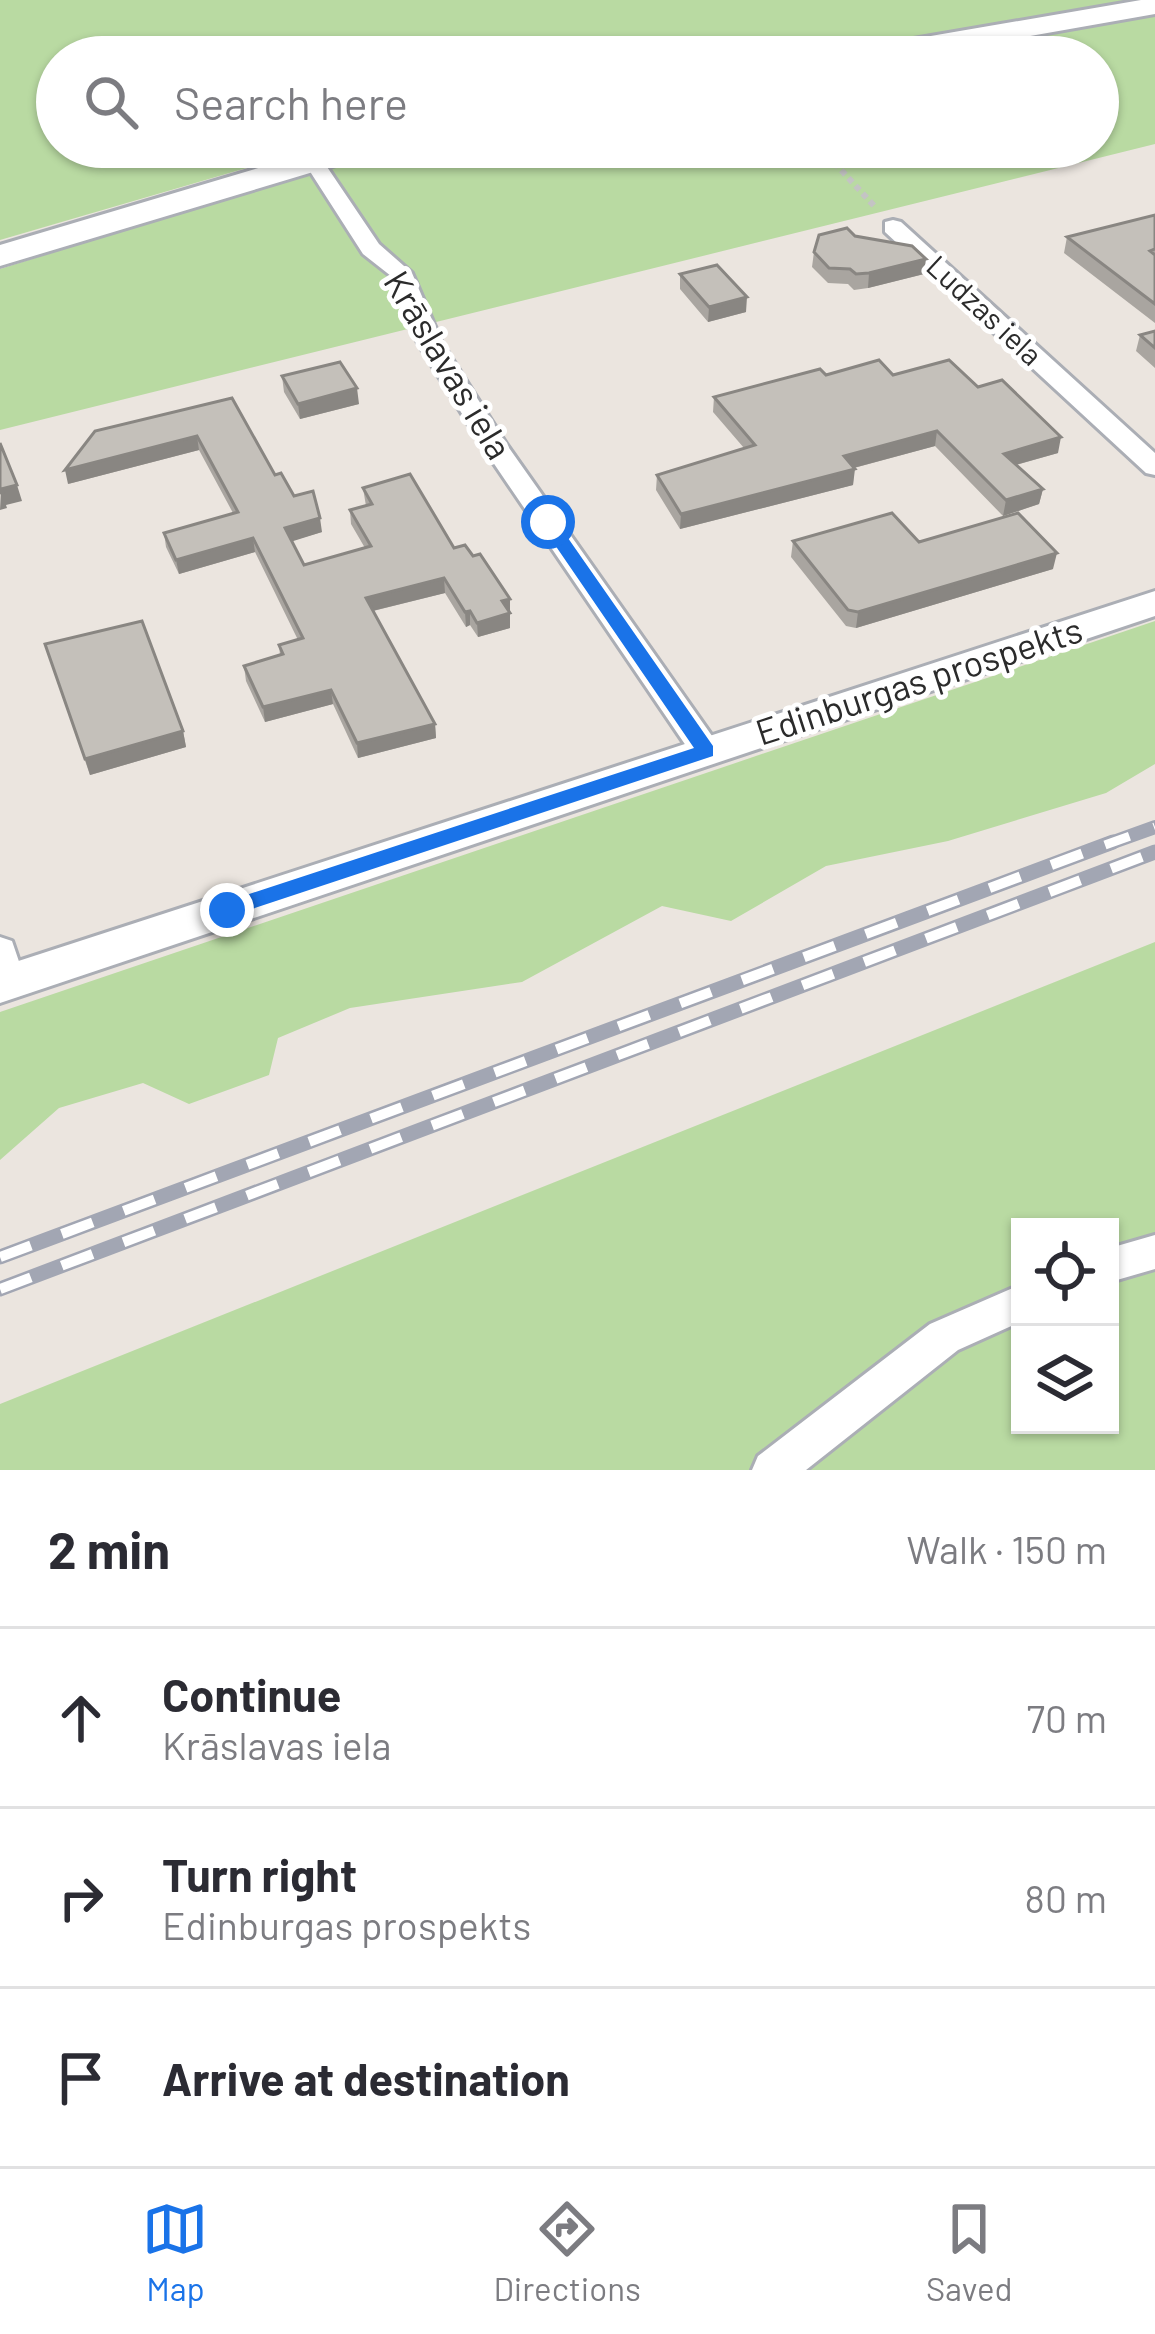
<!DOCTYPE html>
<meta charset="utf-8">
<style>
body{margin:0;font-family:Barlow,sans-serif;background:#f2f2f3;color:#2b2b33}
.controls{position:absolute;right:36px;bottom:36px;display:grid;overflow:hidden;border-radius:0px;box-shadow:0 3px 9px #0004}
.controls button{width:108px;height:108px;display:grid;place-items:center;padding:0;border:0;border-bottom:3px solid #e1e1e2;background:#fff;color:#2b2b33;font:60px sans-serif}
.stop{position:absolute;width:36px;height:36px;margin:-27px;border:9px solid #1a73e8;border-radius:50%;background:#fff}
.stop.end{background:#1a73e8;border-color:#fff;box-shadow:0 3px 12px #0008}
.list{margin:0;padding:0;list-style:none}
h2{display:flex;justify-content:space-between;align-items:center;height:156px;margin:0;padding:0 48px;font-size:51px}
h2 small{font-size:39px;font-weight:400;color:#7c7c81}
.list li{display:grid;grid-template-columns:78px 1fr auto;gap:36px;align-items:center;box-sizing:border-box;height:180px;padding:0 48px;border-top:3px solid #e1e1e2}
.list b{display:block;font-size:45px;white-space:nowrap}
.list p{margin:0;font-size:39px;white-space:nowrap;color:#7c7c81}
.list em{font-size:39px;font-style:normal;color:#7c7c81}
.icon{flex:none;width:66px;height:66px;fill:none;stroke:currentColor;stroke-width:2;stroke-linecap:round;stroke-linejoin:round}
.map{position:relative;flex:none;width:1155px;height:1470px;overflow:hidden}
.search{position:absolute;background:#fff;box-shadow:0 3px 9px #0004;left:36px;right:36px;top:36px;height:132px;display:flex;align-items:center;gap:30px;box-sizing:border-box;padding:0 42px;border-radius:66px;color:#7c7c81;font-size:45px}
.sheet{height:696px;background:#fff}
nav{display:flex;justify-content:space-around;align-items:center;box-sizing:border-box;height:168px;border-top:3px solid #e1e1e2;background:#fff;font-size:33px;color:#7c7c81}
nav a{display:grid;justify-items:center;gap:6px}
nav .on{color:#1a73e8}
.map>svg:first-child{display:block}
.green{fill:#b9daa2;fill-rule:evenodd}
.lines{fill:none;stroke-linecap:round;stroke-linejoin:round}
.minor-casing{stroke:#abaeb5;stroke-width:6}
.tertiary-casing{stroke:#abaeb5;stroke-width:6}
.secondary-casing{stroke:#abaeb5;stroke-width:6}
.path{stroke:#c4c4c4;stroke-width:6;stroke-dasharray:6 4.5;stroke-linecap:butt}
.minor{fill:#fff;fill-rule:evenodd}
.tertiary{fill:#fff;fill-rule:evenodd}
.secondary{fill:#fff;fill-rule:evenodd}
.rail-far1-casing{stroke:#a2a6b3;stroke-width:14}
.rail-casing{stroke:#a2a6b3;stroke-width:15}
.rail-far1{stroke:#fff;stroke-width:9;stroke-dasharray:26;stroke-linecap:butt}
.rail{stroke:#fff;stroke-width:10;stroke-dasharray:33;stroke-linecap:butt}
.wall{fill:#a9a5a0}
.shaded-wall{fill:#898682}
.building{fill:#c4c0ba;stroke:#898682;stroke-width:3}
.route{fill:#1a73e8}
.labels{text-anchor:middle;stroke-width:10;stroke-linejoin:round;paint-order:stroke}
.far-street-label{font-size:30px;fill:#2b2b2b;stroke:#fff}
.street-label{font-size:36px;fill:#2b2b2b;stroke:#fff}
</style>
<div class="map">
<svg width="1155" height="1470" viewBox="0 0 1155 1470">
<rect width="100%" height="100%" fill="#ebe5df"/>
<!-- green -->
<path class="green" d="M 0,0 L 1134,0 L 799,57 L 57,57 L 57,147 L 318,147 L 0,240 Z
M 1155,14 L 1155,144 L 0,430 L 0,269 L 309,172 L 412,147 L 1098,147 L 1098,57 L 913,57 Z
M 1155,621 L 1155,764 L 1106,793 L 948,841 L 826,866 L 731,921 L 662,906 L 522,982 L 350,1008 L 278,1038 L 269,1075 L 189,1104 L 143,1083 L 59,1108 L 0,1160 L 0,1012 Z
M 1155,942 L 1155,1470 L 0,1470 L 0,1404 ZM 1020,1227 L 1110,1227 L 1110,1425 L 1020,1425 Z"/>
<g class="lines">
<defs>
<path id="minor" d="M 312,153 L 319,155 L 379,244 L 412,273 L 442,343 L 507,445 L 717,743 L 721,751 L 717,759 L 695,759 L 482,446 L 418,343 L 391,276 L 363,254 L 302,159 Z
M 893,220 L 901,222 L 1155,453 L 1155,475 L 1146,473 L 885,232 L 885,222 Z
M 0,937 L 12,941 L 26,982 L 21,992 L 0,993 Z
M 1155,1235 L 1155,1269 L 1110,1282 L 1110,1248 Z
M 1020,1285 L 1020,1322 L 958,1350 L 806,1470 L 752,1470 L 758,1456 L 930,1324 Z"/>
<path id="tertiary" d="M 1155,591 L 1155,616 L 0,1003 L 0,967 Z"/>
<path id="secondary" d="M 1141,0 L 1155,0 L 1155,14 L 911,57 L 846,57 L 861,48 Z
M 329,147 L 378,147 L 373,154 L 0,266 L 0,245 Z"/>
</defs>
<!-- minor casing -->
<use href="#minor" class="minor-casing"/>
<!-- tertiary casing -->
<use href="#tertiary" class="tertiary-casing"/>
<!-- secondary casing -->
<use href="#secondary" class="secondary-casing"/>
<!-- path -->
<path class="path" d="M 820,147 L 876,208"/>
<!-- minor -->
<use href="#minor" class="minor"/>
<!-- tertiary -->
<use href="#tertiary" class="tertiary"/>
<!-- secondary -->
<use href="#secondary" class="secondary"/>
<defs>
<path id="rail-far1" d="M 1105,845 L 1155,827"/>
<path id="rail" d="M 0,1257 L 1113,842
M 0,1289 L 1155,852"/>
</defs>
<!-- rail-far1 casing -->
<use href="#rail-far1" class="rail-far1-casing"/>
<!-- rail casing -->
<use href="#rail" class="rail-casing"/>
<!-- rail-far1 -->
<use href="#rail-far1" class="rail-far1"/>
<!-- rail -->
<use href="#rail" class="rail"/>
</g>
<!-- wall -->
<path class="wall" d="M 1155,215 L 1155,323 L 1064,253 L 1067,237 Z
M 855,236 L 924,274 L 868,288 L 854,290 L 848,284 L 828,283 L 812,267 L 814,252 Z
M 680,274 L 746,312 L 708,322 L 680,289 Z
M 1155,331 L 1155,368 L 1136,351 L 1140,335 Z
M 826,375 L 893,375 L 978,387 L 1058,453 L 1016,465 L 1043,489 L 1039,504 L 1003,516 L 935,446 L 854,468 L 853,485 L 680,529 L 656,490 L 657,475 L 744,448 L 713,412 L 714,397 Z
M 282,376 L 359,404 L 300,419 L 284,392 Z
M 232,398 L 275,475 L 322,532 L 291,541 L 304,565 L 365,548 L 351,524 L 350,510 L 366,506 L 363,488 L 454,548 L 473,556 L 510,599 L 510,628 L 478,637 L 470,625 L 466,627 L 445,593 L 373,611 L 435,724 L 436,738 L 358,758 L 333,704 L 265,722 L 246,681 L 244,666 L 280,655 L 279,645 L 298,640 L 255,552 L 179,574 L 166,547 L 164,533 L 233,513 L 199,450 L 68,484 Z
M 793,541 L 919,542 L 1053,569 L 856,628 L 846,626 L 791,557 Z
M 45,644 L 183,731 L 186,747 L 90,775 Z"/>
<!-- shaded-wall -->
<path class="shaded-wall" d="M 926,259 L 924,274 L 868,288 L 869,273 Z
M 747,297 L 746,312 L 708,322 L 709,307 Z
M 357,388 L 359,404 L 300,419 L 298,404 Z
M 937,431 L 935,446 L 842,471 L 844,456 Z
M 197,436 L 199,450 L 68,484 L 65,470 Z
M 1061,437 L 1058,453 L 1001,469 L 1004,454 Z
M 855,469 L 853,485 L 680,529 L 681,514 Z
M 17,485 L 22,501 L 6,505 L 7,508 L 0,510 L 1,489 Z
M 1043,489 L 1039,504 L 1003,516 L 1006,500 Z
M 320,518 L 322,532 L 287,543 L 285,528 Z
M 253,538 L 255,552 L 179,574 L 176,560 Z
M 1057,553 L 1053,569 L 856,628 L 858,612 Z
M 444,578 L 445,593 L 368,612 L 366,598 Z
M 510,599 L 510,628 L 478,637 L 477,623 L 502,601 Z
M 470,611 L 470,625 L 466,627 L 465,612 Z
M 331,690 L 333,704 L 265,722 L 263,707 Z
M 435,724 L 436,738 L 358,758 L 357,743 Z
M 183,731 L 186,747 L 90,775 L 85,759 Z"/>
<!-- building -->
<path class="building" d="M 1155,215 L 1155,249 L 1150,251 L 1155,255 L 1155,304 L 1067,237 Z
M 847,228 L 855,236 L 912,246 L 926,259 L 869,273 L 856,274 L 850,269 L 829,268 L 814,252 L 819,235 Z
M 717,265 L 747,297 L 709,307 L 680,274 Z
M 1155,331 L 1155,348 L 1140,335 Z
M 879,360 L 893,375 L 949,360 L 978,387 L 1002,380 L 1061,437 L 1004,454 L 1043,489 L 1006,500 L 937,431 L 844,456 L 855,469 L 681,514 L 657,475 L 755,445 L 714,397 L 820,369 L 826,375 Z
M 340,362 L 357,388 L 298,404 L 282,376 Z
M 232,398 L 275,475 L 281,473 L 294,496 L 313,491 L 320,518 L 285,528 L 304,565 L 371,546 L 350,510 L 372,504 L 363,488 L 410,474 L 454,548 L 465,545 L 473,556 L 480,554 L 510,599 L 502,601 L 510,613 L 477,623 L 470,611 L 465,612 L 444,578 L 366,598 L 435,724 L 357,743 L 331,690 L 263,707 L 244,666 L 283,654 L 279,645 L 303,638 L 253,538 L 176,560 L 164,533 L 238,512 L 197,436 L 65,470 L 95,431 Z
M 0,443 L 17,485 L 1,489 L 3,492 L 0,493 Z
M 892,513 L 919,542 L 1018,513 L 1057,553 L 858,612 L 848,610 L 793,541 Z
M 142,621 L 183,731 L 85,759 L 45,644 Z"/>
<!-- route -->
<path class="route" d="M 542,518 L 554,518 L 713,746 L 713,756 L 234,915 L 219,915 L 219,904 L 694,748 L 542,526 Z"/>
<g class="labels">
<!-- far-street labels -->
<g class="far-street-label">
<text transform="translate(984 311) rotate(43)" y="10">Ludzas iela</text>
</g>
<!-- street labels -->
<g class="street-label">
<text transform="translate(448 365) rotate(59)" y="13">Krāslavas iela</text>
<text transform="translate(919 681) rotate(-18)" y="13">Edinburgas prospekts</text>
</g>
</g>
</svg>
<div class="controls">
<button><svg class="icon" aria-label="locate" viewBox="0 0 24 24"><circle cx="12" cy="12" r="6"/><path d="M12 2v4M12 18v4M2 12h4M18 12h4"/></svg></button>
<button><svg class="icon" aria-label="layers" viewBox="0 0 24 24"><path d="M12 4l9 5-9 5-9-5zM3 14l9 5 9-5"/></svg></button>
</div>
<div class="stop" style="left:548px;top:522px"></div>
<div class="stop end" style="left:227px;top:910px"></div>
<div class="search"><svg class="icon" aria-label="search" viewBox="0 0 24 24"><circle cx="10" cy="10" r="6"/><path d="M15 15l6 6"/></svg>Search here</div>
</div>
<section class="sheet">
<h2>2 min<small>Walk · 150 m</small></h2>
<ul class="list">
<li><svg class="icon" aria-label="ahead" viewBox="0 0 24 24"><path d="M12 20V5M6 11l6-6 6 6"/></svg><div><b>Continue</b><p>Krāslavas iela</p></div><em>70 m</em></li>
<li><svg class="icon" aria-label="right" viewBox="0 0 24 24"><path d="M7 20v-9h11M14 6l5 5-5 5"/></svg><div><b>Turn right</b><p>Edinburgas prospekts</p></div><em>80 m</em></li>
<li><svg class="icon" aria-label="arrive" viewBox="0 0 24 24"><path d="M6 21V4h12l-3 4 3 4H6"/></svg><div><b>Arrive at destination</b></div></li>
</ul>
</section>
<nav>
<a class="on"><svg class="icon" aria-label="map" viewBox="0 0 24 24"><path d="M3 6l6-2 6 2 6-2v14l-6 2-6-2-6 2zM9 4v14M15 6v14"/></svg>Map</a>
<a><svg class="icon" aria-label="directions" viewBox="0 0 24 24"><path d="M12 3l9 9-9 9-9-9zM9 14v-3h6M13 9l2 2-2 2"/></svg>Directions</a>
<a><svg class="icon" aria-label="saved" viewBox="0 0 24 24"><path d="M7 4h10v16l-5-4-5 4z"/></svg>Saved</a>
</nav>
